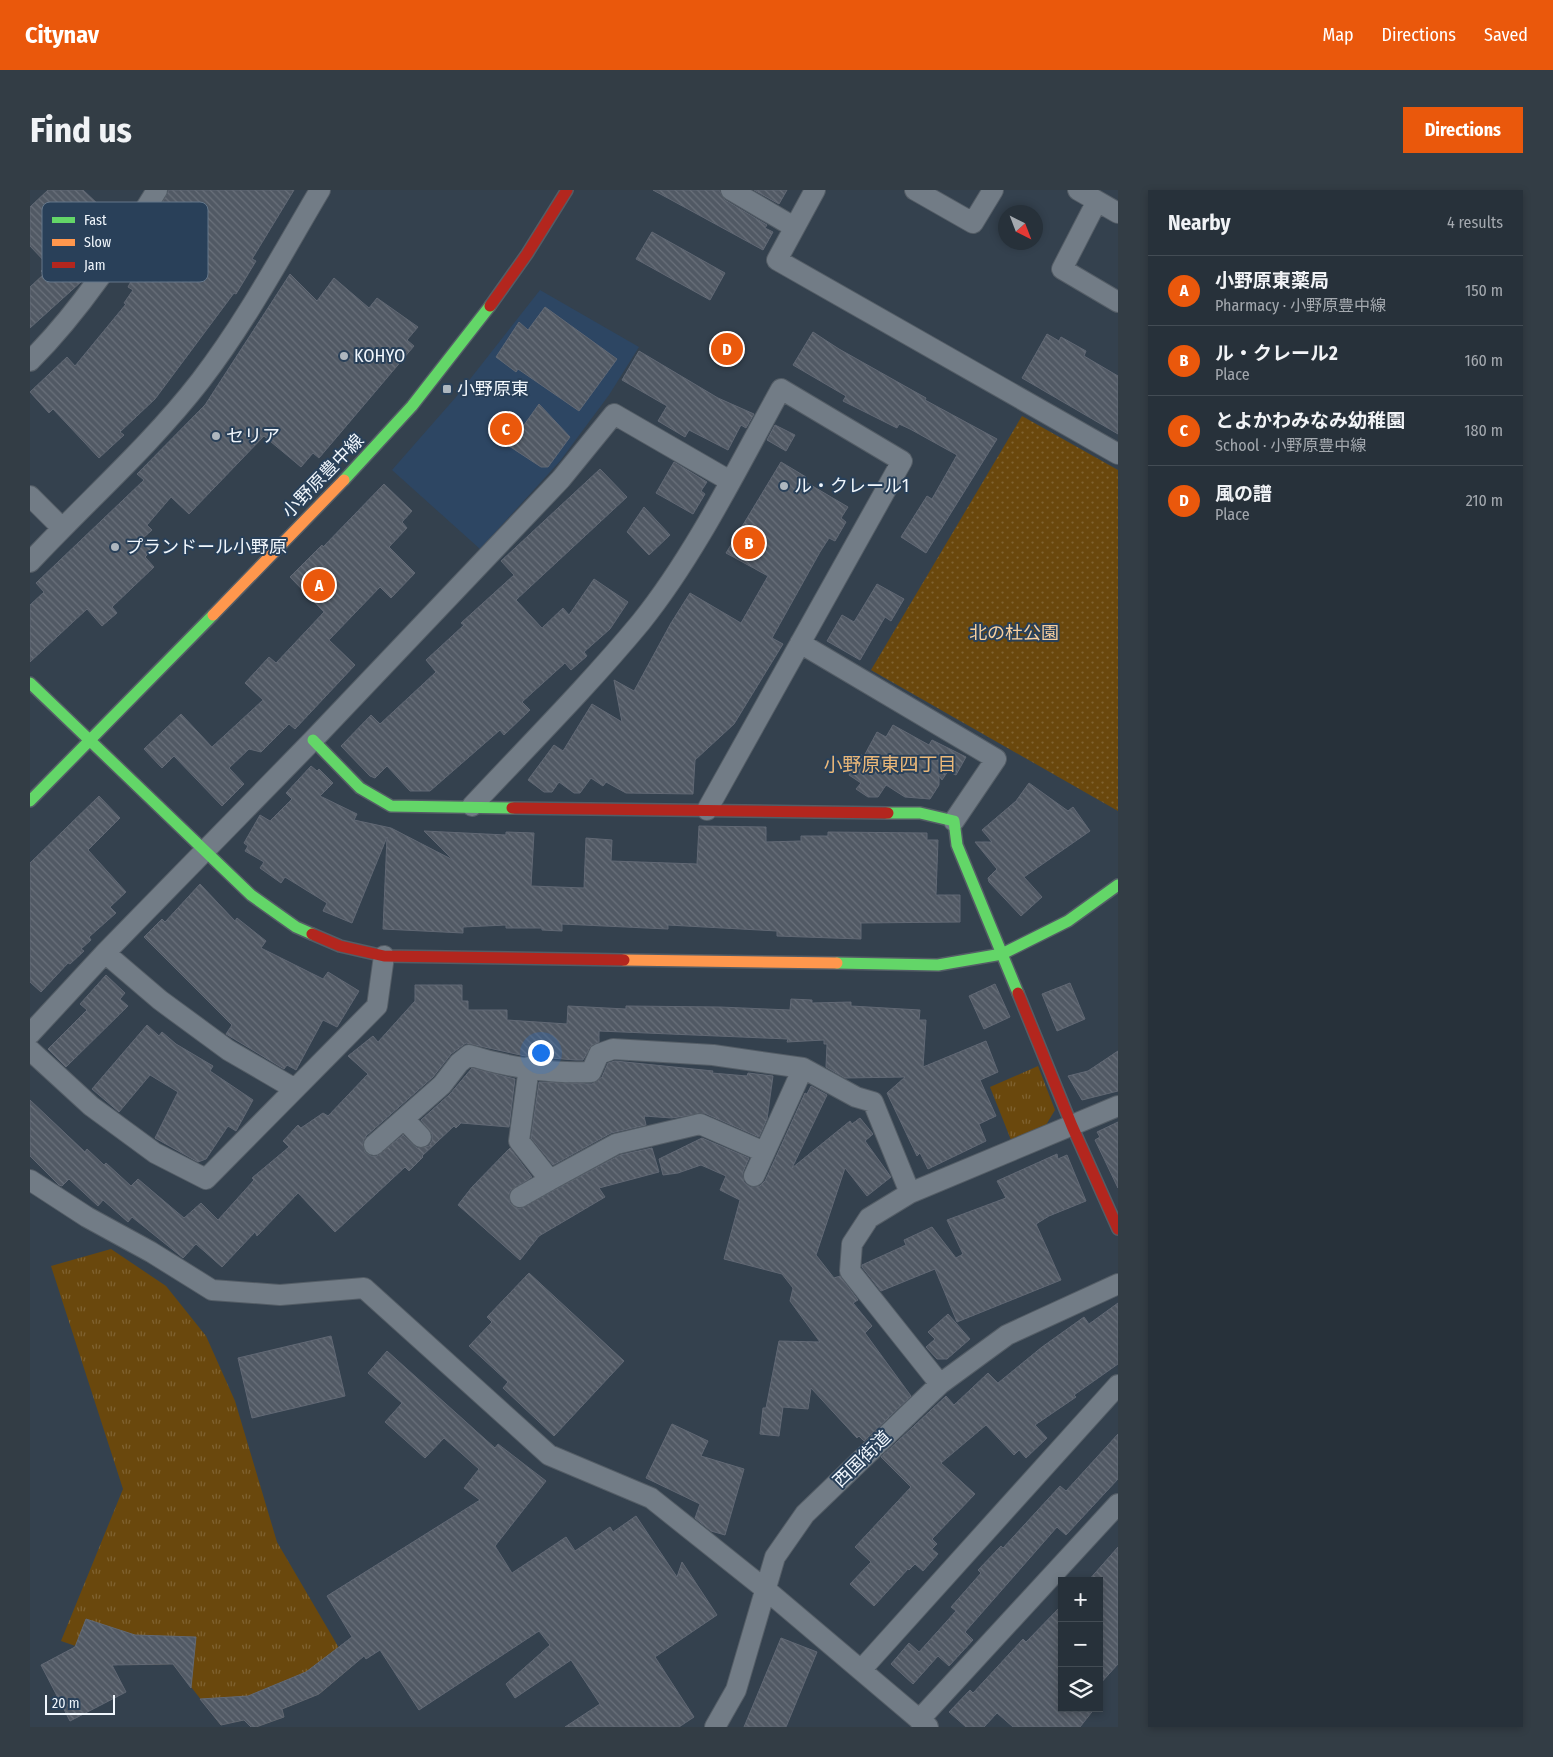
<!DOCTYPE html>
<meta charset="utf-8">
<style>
body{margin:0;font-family:"Fira Sans Condensed","Noto Sans JP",sans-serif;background:#333d45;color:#f1f3f6}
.controls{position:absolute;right:15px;bottom:15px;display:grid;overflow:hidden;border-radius:0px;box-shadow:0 2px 8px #0003}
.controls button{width:45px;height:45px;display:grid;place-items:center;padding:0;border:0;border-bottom:1px solid #434c54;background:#27313a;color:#f1f3f6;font:25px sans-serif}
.compass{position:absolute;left:968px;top:15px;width:45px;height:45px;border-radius:50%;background:#27313a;box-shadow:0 2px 8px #0003;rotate:138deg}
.scale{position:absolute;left:15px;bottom:12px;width:70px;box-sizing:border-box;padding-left:5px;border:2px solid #f0f6fc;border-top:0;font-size:14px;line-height:18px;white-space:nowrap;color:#f0f6fc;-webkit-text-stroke:4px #294059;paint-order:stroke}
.you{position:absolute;left:510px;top:862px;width:18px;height:18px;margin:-12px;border:4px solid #fff;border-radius:50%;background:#1a73e8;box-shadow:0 0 0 8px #1a73e833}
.badge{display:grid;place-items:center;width:32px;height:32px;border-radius:50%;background:#ea580c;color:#fff;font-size:16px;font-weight:700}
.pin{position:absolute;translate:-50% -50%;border:2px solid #fff;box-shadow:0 1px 5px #0006}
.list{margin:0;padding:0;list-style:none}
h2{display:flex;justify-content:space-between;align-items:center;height:65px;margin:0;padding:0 20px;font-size:21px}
h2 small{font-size:16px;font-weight:400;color:#a4a9af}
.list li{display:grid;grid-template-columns:32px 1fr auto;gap:15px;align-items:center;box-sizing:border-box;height:70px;padding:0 20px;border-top:1px solid #434c54}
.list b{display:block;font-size:19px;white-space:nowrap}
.list p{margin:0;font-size:16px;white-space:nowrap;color:#a4a9af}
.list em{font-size:16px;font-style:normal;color:#a4a9af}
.icon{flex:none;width:28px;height:28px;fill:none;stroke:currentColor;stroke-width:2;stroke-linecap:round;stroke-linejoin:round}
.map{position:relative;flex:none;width:1088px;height:1537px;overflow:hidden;border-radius:0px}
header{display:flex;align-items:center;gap:30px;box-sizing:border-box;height:70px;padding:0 25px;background:#ea580c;color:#fff}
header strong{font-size:24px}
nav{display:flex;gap:28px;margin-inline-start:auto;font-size:18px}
.intro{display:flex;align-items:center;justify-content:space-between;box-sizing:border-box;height:120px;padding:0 30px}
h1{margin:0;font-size:35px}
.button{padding:12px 22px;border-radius:0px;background:#ea580c;color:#fff;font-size:18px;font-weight:700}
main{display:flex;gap:30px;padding:0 30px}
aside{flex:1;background:#27313a;border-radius:0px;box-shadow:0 2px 8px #0003}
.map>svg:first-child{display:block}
.built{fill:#2d4663}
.grass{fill:url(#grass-tufts)}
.park{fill:url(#park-dots)}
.building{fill:url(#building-back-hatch);stroke:#616874}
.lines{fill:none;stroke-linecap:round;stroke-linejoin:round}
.street-casing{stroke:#545d66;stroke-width:22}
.fast-casing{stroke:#545d66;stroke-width:14}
.slow-casing{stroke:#545d66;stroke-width:14}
.jam-casing{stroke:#545d66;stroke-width:14}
.street{stroke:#727c86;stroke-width:20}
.fast{stroke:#63d668;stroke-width:11}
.slow{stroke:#ff974d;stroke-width:11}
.jam{stroke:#b3261e;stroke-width:11}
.poi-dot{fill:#aeb7bf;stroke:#294059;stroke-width:2}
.labels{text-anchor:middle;stroke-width:4;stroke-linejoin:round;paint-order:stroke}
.poi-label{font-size:18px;fill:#f0f6fc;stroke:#294059;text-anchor:start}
.street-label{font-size:18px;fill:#f0f6fc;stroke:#294059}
.park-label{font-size:18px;fill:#f6cf9f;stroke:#294059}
.neighbourhood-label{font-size:19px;fill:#ebb879;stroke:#294059}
.key{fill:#294059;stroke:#65778a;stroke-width:1}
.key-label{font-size:14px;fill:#f0f6fc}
</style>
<header>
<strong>Citynav</strong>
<nav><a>Map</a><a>Directions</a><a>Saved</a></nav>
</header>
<div class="intro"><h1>Find us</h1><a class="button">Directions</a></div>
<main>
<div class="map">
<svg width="1088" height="1537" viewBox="0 0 1088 1537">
<defs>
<pattern id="grass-tufts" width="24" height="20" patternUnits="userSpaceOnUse" patternTransform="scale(1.25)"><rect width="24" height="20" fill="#6a480d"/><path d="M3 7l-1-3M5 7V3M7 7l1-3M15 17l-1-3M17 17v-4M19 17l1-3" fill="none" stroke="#806331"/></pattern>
<pattern id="park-dots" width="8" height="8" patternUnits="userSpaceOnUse" patternTransform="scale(1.25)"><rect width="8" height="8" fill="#6a480d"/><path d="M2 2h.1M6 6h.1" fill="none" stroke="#806331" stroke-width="1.8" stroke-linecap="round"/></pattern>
<pattern id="building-back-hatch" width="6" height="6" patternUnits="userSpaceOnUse" patternTransform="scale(1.25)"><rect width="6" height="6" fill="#515964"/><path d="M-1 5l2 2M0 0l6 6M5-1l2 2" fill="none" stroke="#6a717b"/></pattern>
</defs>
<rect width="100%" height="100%" fill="#34414e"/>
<!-- built -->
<path class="built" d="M 510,100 L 609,157 L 579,205 L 530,271 L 450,359 L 362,280 L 426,207 Z"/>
<!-- grass -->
<path class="grass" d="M 1008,876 L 1025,920 L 1016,935 L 981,950 L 960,897 Z
M 81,1059 L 136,1096 L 176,1146 L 205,1211 L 247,1352 L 309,1458 L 322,1476 L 289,1504 L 252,1519 L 254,1527 L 226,1537 L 221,1537 L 214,1530 L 191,1535 L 143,1474 L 101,1475 L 31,1451 L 93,1299 L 21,1076 Z"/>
<!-- park -->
<path class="park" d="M 992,226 L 1088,280 L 1088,621 L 841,480 Z"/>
<!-- building -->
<path class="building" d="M 18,0 L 53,0 L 87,32 L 53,64 L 62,73 L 49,84 L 54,89 L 52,91 L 0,138 L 0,97 L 14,84 L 11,81 L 18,75 L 0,56 L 0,17 Z
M 139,0 L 264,0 L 222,69 L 226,71 L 206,104 L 204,103 L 125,209 L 90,242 L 94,245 L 69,268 L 23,219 L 19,223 L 0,202 L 37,167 L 45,176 L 96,114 L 94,113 L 103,100 L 98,97 L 130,36 L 122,32 Z
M 623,0 L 689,0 L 695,10 L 737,35 L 735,38 L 743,42 L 733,60 Z
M 724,0 L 757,0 L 749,14 Z
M 622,42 L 695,83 L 680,110 L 606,69 Z
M 260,84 L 287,111 L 304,88 L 339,118 L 347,108 L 388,137 L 377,150 L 384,156 L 289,268 L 283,263 L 271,277 L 234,246 L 159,324 L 141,307 L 117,335 L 122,340 L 112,349 L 122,360 L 115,367 L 124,377 L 82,417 L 87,423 L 72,436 L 57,419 L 0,472 L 0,415 L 14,402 L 6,393 L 114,290 L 107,284 L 175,215 Z
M 515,117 L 587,169 L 549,221 L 488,179 L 486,182 L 466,167 L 489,132 L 498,140 Z
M 783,142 L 809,159 L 896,208 L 895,210 L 967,249 L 896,363 L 871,347 L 897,306 L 902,309 L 927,265 L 880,239 L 869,234 L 867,238 L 813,211 L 816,206 L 763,175 Z
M 1017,144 L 1029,151 L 1031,147 L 1056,161 L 1054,166 L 1088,186 L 1088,244 L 992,188 Z
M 609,161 L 688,208 L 724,224 L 716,238 L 711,235 L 698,260 L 659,240 L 655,247 L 628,231 L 637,216 L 592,190 Z
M 509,214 L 540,247 L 518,277 L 511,277 L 479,256 Z
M 745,235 L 765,245 L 756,261 L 737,250 Z
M 644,272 L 677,292 L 671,301 L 675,304 L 663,324 L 626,303 Z
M 751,272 L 776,287 L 774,291 L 818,317 L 811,328 L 816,332 L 805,351 L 799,348 L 790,362 L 742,448 L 753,454 L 704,534 L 665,570 L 663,604 L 596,603 L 576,592 L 573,596 L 561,588 L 550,603 L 544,603 L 529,592 L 522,602 L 514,602 L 498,590 L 524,555 L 533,561 L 562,514 L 592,532 L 584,490 L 604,501 L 641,433 L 660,403 L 711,433 L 738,386 L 696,363 Z
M 570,279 L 597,307 L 486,410 L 512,438 L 533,418 L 539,425 L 564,389 L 598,412 L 580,439 L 554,462 L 557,466 L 541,480 L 535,473 L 492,512 L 500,520 L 474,545 L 470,540 L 400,601 L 380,601 L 357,576 L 345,588 L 340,586 L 311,556 L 341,525 L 350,534 L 406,482 L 396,470 L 434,435 L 431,433 L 484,385 L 471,371 Z
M 354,294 L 382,321 L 372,332 L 377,338 L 359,357 L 385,383 L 361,408 L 350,397 L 299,450 L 325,475 L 265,539 L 259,534 L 231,562 L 219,559 L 199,578 L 214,594 L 192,616 L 144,566 L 132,578 L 114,559 L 151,524 L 182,557 L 233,510 L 215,493 L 239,467 L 246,473 L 294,422 L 260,387 L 292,355 L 293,357 Z
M 614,317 L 640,345 L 619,365 L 597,342 Z
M 847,394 L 874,409 L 861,431 L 855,427 L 830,470 L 797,451 L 812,425 L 824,432 Z
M 863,535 L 899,555 L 902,550 L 936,567 L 926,585 L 918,581 L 912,590 L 909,586 L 909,595 L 900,609 L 875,607 L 856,595 L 848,607 L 838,607 L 826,599 L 831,593 L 819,585 L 831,565 L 834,566 L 847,542 L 856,547 Z
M 281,576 L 287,581 L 289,579 L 303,593 L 290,606 L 327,624 L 324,630 L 361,638 L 423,670 L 394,641 L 476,645 L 476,642 L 504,643 L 501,696 L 554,698 L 556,648 L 582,650 L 581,671 L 667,674 L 669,636 L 736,637 L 736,652 L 771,651 L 771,646 L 798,646 L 798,642 L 897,643 L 897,650 L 908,650 L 906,705 L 930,705 L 930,732 L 831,733 L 831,749 L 747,746 L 747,741 L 638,735 L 638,739 L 532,734 L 532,741 L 512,740 L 512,738 L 476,738 L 476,735 L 433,737 L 433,743 L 353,739 L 357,647 L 322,733 L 293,721 L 297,713 L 255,687 L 251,693 L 230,678 L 234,672 L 215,661 L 218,656 L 214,653 L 230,625 L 240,631 L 262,609 L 256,603 Z
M 999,593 L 1038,621 L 1043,617 L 1060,641 L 994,687 L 1012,707 L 991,726 L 959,692 L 958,688 L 967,679 L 945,652 L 962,652 L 952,640 L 986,611 Z
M 69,606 L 90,628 L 58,660 L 96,702 L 80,717 L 86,723 L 59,747 L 61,750 L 51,759 L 54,761 L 40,774 L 38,773 L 11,802 L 0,792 L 0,673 Z
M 170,694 L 205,731 L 207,728 L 236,751 L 231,758 L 293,789 L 298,782 L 329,801 L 307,837 L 293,830 L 266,880 L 257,875 L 254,879 L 196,844 L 202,835 L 114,747 L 132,729 L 135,732 Z
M 76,785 L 95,803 L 90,809 L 98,816 L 36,877 L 18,859 L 57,820 L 50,814 Z
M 1040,793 L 1055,829 L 1027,841 L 1012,804 Z
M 965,794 L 980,827 L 954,839 L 939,806 Z
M 385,795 L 432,795 L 432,811 L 438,811 L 438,820 L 477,820 L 477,830 L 537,834 L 538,816 L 596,819 L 596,816 L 690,817 L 760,820 L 761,809 L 782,810 L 782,813 L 821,812 L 821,816 L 890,820 L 889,830 L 896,830 L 893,877 L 956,851 L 968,882 L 950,890 L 966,926 L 949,934 L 956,951 L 898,979 L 890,963 L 887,966 L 857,903 L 875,887 L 815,888 L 796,877 L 797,854 L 794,854 L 794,850 L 757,852 L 758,849 L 569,841 L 569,852 L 561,856 L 553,870 L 546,870 L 495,866 L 436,853 L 421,864 L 403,887 L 336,946 L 333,952 L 335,962 L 341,966 L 347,966 L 373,945 L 387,958 L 399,956 L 402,951 L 402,944 L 391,930 L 420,904 L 442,878 L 485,889 L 479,937 L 431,933 L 426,938 L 424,936 L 392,966 L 393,967 L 379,981 L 375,977 L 305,1042 L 268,1003 L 227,1046 L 225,1042 L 192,1077 L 166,1054 L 153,1068 L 102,1027 L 98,1032 L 73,1010 L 68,1016 L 39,989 L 32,996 L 29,995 L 0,966 L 0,910 L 55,962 L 57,959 L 74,975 L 76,973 L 101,996 L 108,989 L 154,1028 L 171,1013 L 188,1030 L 224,990 L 222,988 L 259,957 L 253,951 L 268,935 L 271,938 L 293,923 L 298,926 L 338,884 L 318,866 L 343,846 L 348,852 L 385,811 Z
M 117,835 L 129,846 L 132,842 L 146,854 L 183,876 L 180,881 L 223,910 L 206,941 L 198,936 L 176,969 L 168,972 L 125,948 L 148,902 L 120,885 L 89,922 L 62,899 Z
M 1088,861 L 1088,901 L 1052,910 L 1038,886 L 1058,881 Z
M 585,871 L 683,881 L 682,883 L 717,886 L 718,883 L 743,886 L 737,929 L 729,947 L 674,923 L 642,928 L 614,926 L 616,935 L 581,943 L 523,975 L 501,948 L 509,892 L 562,894 L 572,887 L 578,873 Z
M 781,896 L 797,905 L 762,978 L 820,931 L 822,934 L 830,928 L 843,944 L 835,951 L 861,987 L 837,1006 L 815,978 L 786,1065 L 804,1088 L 810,1086 L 828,1110 L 823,1113 L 842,1136 L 835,1143 L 881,1206 L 834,1251 L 829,1246 L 827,1248 L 781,1198 L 778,1219 L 753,1217 L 749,1246 L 730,1244 L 733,1218 L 736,1218 L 749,1151 L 790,1152 L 760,1111 L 763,1098 L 752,1084 L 694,1069 L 710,1010 L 690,1000 L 696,986 L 671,975 L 648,983 L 633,985 L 629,969 L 672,948 L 719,968 L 713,982 L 714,992 L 720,997 L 730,996 L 735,991 L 775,903 L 777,904 Z
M 1088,932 L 1088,998 L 1065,950 L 1070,947 L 1067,942 Z
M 480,958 L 502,987 L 480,1001 L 480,1013 L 489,1019 L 590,965 L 622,958 L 629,982 L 569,998 L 575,1007 L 509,1046 L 490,1070 L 428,1015 L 442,997 Z
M 1027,964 L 1028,969 L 1037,965 L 1056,1011 L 1019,1026 L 1006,1034 L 1031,1090 L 927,1132 L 905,1079 L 851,1101 L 832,1077 L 832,1075 L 876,1055 L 874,1050 L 902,1037 L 926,1068 L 933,1064 L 917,1030 L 976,1008 L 967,991 Z
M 499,1083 L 594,1171 L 524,1246 L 473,1198 L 478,1192 L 439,1156 L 462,1132 L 457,1127 Z
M 1088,1113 L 1088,1174 L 1044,1205 L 1046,1207 L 1005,1235 L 1017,1248 L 996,1268 L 989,1260 L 984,1265 L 956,1235 L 911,1273 L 945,1304 L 902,1349 L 907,1354 L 902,1359 L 908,1364 L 893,1381 L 885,1374 L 879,1380 L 878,1379 L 844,1416 L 820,1394 L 841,1372 L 825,1357 L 881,1297 L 851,1267 L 916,1206 L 924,1215 L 958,1183 L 968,1193 L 1012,1157 L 1054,1127 L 1059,1134 Z
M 918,1124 L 940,1149 L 917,1169 L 907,1169 L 896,1157 L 905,1149 L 898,1142 Z
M 301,1146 L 315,1206 L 222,1228 L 208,1168 Z
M 357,1161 L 465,1258 L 468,1254 L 516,1291 L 465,1356 L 482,1383 L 536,1347 L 545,1361 L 580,1337 L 583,1342 L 606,1326 L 647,1387 L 652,1372 L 687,1425 L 625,1467 L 664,1527 L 649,1537 L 535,1537 L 570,1514 L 541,1470 L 485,1508 L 476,1494 L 520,1455 L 509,1441 L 389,1520 L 350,1460 L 336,1469 L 334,1466 L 289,1504 L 252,1519 L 254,1527 L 226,1537 L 221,1537 L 214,1530 L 191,1535 L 170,1509 L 218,1506 L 276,1482 L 322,1447 L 297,1406 L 450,1310 L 434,1298 L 449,1279 L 414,1248 L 395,1268 L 355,1232 L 372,1213 L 338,1183 Z
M 642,1234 L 678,1251 L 671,1266 L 714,1279 L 695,1345 L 681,1341 L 665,1328 L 670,1314 L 616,1288 Z
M 1088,1244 L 1088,1289 L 1036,1345 L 1027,1337 L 935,1442 L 943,1450 L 919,1476 L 908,1466 L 883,1494 L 861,1474 L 879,1453 L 889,1462 L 926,1421 L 921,1417 L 951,1383 L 948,1380 L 971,1356 L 973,1358 L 1030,1296 L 1036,1301 Z
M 1088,1357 L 1088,1474 L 1069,1495 L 1069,1391 L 1058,1391 Z
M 1032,1415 L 1032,1518 L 1065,1518 L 1050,1537 L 983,1537 L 967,1523 L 954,1537 L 936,1537 L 919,1522 L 940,1500 L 943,1503 L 993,1449 L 996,1452 Z
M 56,1429 L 105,1445 L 166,1447 L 161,1498 L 143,1474 L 82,1475 L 96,1502 L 40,1531 L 11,1475 L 45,1457 Z
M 751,1448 L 787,1462 L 756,1537 L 714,1537 Z"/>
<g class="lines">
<defs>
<path id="street" d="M 701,0 L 764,37
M 785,0 L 747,70 L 1088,264
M 885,0 L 943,33 L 963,0
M 1048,0 L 1088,23
M 1067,11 L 1032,79 L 1088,112
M 0,171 C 50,121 90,60 127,0
M 0,306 L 32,338
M 0,372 C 57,311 120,256 171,190 C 217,130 252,64 290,0
M 770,453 L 966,569 L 924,631
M 442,616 C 499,555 558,496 611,432 C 665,365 709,275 751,199 L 872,271 L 677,620
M 75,763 L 130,810 L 198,860 L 265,899
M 0,844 L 75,763 L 283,550 L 531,289 L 584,224 L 700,291
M 0,860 L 61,916 L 125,963 L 176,989 L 347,816 L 354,766
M 374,929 L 391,947
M 344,955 L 412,895 L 429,873 L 439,865 C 475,877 523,884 561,882 L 569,864 L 583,859 L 683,865 L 773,878 L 826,907 L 843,912 L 880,1003
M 724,986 L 773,878
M 0,990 L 57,1027 L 121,1062 L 182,1100 L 250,1105 L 334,1098 L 519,1265 L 621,1308 L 735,1399 L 898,1537
M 520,990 L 586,954 L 670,934 L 734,962
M 490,1007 L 520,990 L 489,951 L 499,877
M 910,1194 L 820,1081 L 822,1054 L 839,1028 L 880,1003 L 1088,916
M 831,1480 L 1088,1195
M 889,1530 L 1088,1314
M 685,1537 L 706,1500 L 745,1367 L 775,1324 L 910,1194 L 977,1145 L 1088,1094"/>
<path id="fast" d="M 314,290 L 382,216 L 460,116
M 0,493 L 221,705 L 266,737 L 282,744
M 283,550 L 330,598 L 361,616 L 482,618
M 0,611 L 183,425
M 858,623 L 890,623 L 924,631 L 927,655 L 988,803
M 807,773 L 908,775 L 972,764 L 1038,731 L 1088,695"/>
<path id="slow" d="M 183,425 L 314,290
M 594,770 L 807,773"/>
<path id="jam" d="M 460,116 L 497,64 L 537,0
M 482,618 L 858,623
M 282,744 L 310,756 L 354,766 L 594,770
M 988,803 L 1042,936 L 1088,1039"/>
</defs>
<!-- street casing -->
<use href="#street" class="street-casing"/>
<!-- fast casing -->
<use href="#fast" class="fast-casing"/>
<!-- slow casing -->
<use href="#slow" class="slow-casing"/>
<!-- jam casing -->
<use href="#jam" class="jam-casing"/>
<!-- street -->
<use href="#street" class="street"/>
<!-- fast -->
<use href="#fast" class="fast"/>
<!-- slow -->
<use href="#slow" class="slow"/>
<!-- jam -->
<use href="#jam" class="jam"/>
</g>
<!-- markers -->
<g class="poi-dot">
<circle cx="314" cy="166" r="5"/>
<rect x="412" y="194" width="10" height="10" rx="2.5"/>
<circle cx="186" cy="246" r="5"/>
<circle cx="754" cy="296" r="5"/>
<circle cx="85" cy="357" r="5"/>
</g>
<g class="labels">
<!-- poi labels -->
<g class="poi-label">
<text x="324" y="172">KOHYO</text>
<text x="427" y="205">小野原東</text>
<text x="196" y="252">セリア</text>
<text x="764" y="302">ル・クレール1</text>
<text x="95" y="363">プランドール小野原</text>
</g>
<!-- street labels -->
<g class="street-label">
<text transform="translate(293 286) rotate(-46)" y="6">小野原豊中線</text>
<text transform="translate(832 1269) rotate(-44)" y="6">西国街道</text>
</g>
<!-- park labels -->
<g class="park-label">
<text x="984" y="449">北の杜公園</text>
</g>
<!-- neighbourhood labels -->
<g class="neighbourhood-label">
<text x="860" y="581">小野原東四丁目</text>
</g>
</g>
<!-- legend -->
<rect x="12" y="12" width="166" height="80" rx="8" class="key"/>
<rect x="22" y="27" width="23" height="6" fill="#63d668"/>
<rect x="22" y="49" width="23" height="7" fill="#ff974d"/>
<rect x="22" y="72" width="23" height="6" fill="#b3261e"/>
<g class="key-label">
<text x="54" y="35">Fast</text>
<text x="54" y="57">Slow</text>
<text x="54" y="80">Jam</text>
</g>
</svg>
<div class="controls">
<button>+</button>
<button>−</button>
<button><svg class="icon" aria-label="layers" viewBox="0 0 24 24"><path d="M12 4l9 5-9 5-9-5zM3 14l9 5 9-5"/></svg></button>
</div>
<svg class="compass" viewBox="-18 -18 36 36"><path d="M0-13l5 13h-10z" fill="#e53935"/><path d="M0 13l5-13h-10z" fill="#a4a9af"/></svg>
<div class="scale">20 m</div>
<div class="you"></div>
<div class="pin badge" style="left:289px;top:395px">A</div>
<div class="pin badge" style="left:719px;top:353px">B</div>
<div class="pin badge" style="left:476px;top:239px">C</div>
<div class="pin badge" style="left:697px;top:159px">D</div>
</div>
<aside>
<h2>Nearby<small>4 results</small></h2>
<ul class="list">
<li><span class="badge">A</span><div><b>小野原東薬局</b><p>Pharmacy · 小野原豊中線</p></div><em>150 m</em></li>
<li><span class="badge">B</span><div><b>ル・クレール2</b><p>Place</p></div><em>160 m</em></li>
<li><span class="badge">C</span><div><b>とよかわみなみ幼稚園</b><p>School · 小野原豊中線</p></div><em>180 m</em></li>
<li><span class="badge">D</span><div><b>風の譜</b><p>Place</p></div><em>210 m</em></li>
</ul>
</aside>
</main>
